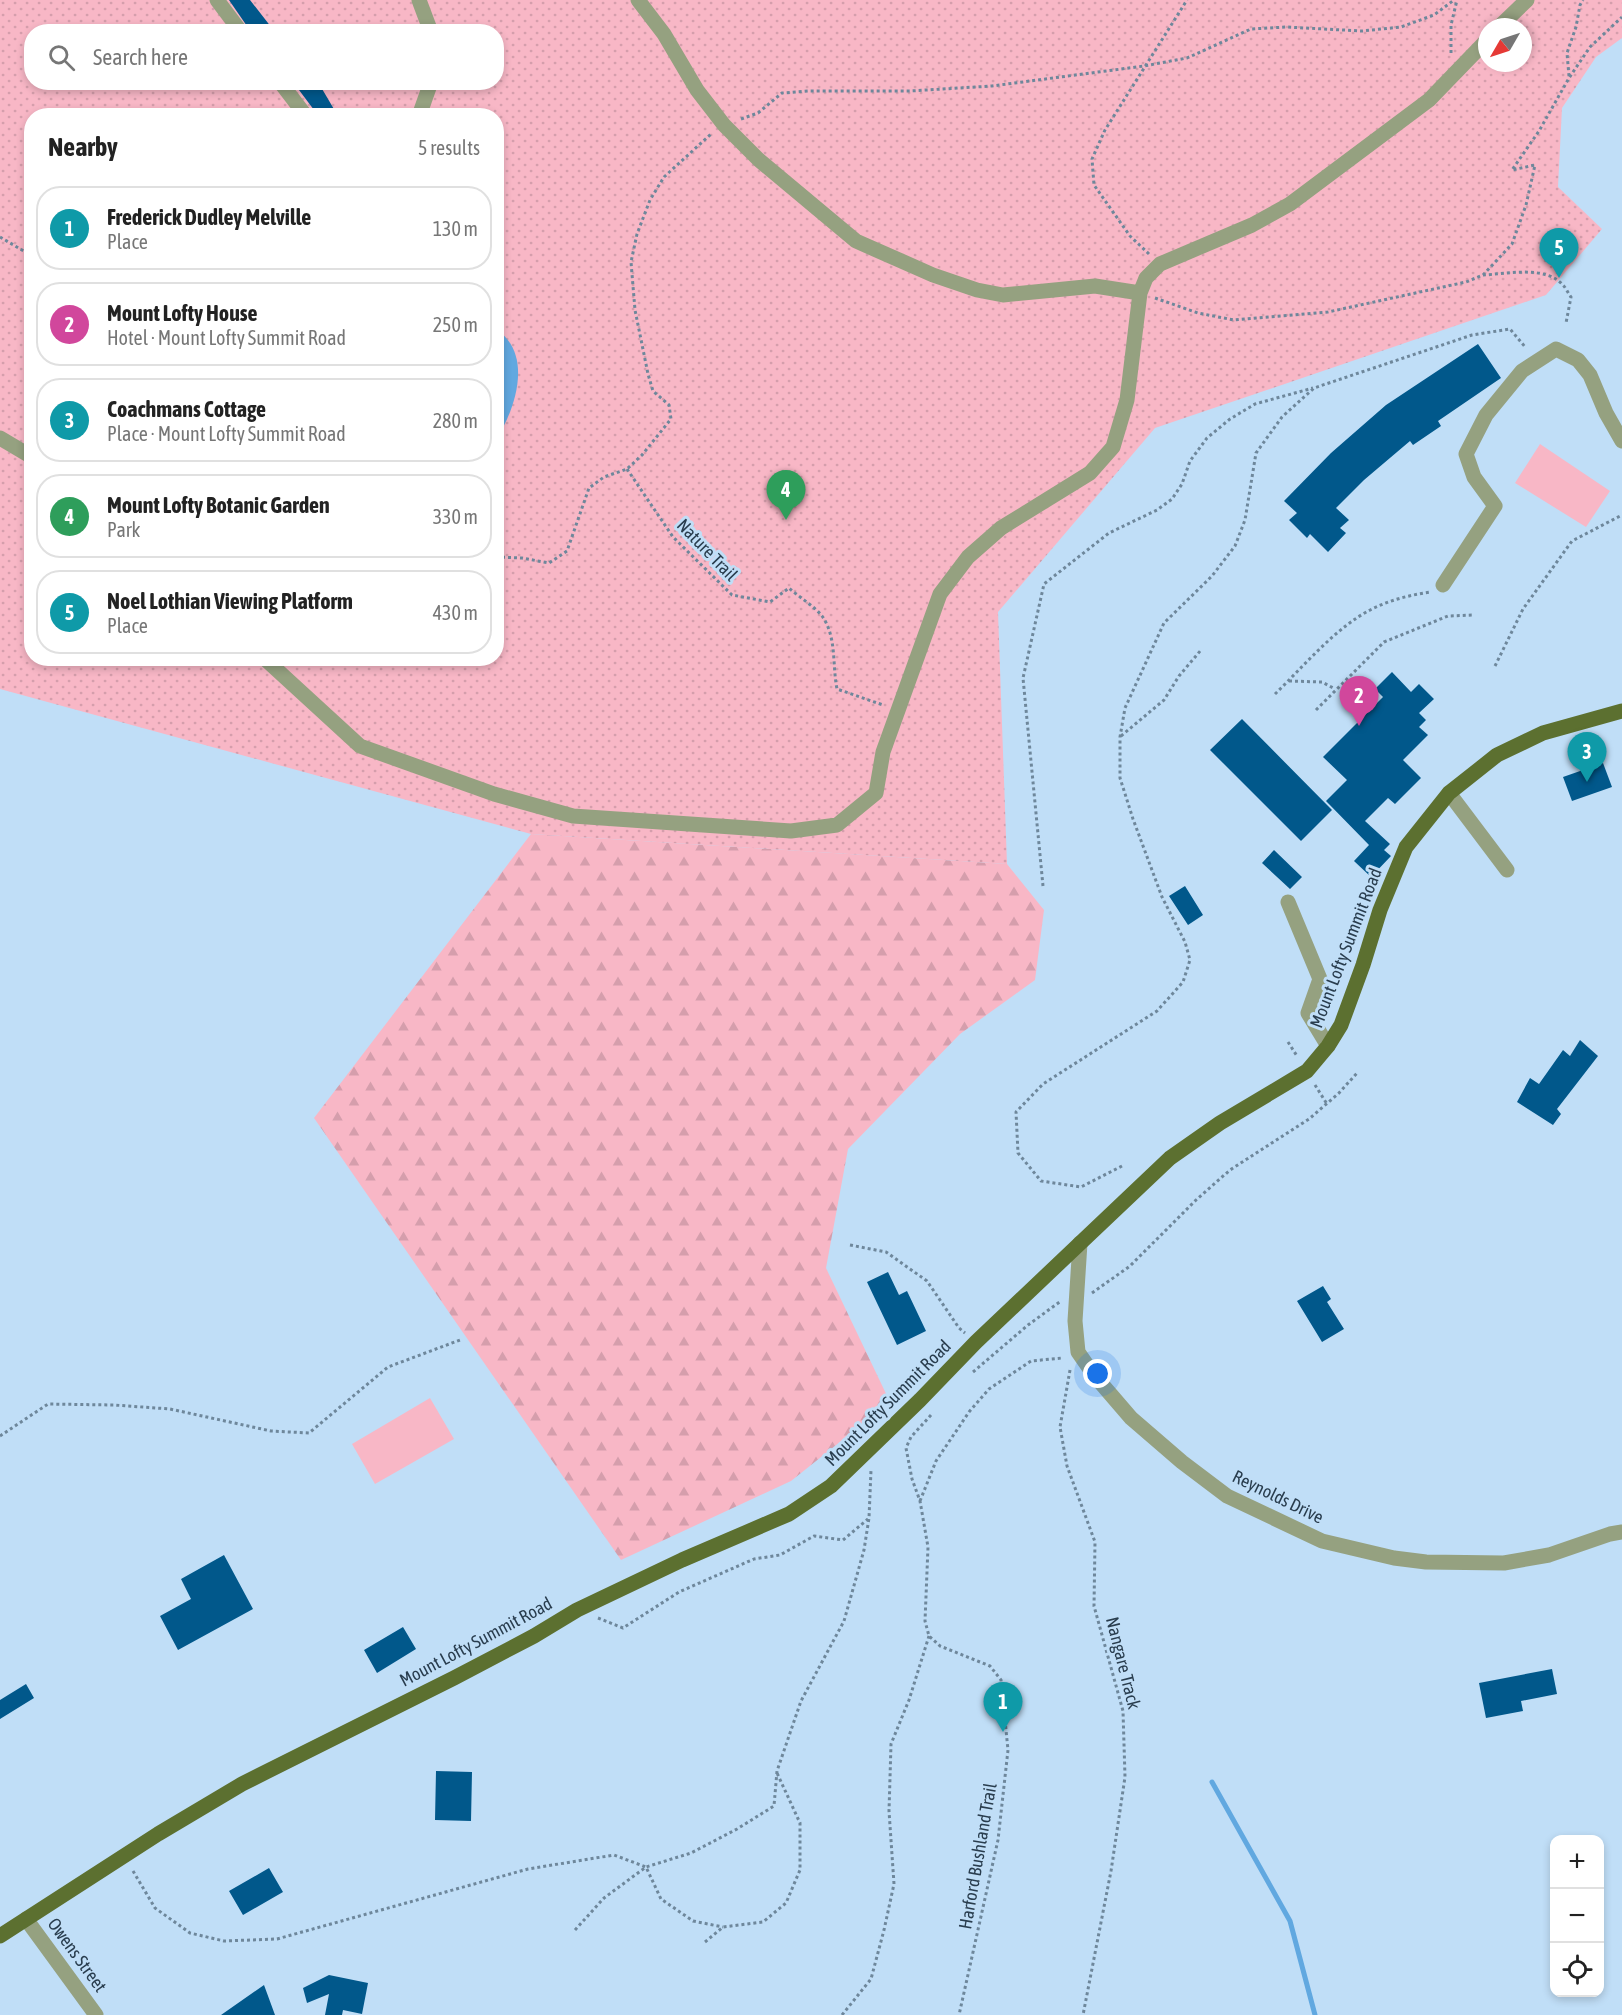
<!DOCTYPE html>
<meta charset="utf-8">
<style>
body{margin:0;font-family:"Asap Condensed",sans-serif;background:#f2f2f2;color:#222}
.controls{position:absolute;right:18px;bottom:18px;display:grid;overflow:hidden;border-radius:12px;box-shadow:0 3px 9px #0003}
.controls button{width:54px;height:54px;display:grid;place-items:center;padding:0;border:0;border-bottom:2px solid #e0e0e0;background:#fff;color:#222;font:30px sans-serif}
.compass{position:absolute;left:1478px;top:18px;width:54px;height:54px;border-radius:50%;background:#fff;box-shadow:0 3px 9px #0003;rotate:231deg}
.you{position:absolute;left:1098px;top:1374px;width:21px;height:21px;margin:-15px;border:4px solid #fff;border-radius:50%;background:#1a73e8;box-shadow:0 0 0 9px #1a73e833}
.badge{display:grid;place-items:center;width:39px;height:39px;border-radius:50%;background:#2563eb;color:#fff;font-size:20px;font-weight:700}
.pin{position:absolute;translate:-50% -50px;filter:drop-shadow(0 2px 3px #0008)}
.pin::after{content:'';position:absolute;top:32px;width:21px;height:18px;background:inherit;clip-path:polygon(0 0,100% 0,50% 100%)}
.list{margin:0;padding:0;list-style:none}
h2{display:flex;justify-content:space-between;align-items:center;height:78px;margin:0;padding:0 24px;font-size:26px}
h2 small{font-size:20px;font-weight:400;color:#767676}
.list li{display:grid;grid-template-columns:39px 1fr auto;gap:18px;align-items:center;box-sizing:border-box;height:84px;margin:0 12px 12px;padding:0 12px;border:2px solid #e0e0e0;border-radius:24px}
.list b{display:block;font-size:22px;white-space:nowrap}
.list p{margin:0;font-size:20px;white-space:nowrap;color:#767676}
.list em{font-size:20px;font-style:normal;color:#767676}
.icon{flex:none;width:33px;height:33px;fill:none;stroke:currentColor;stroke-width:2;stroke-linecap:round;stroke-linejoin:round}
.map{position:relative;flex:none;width:1622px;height:2015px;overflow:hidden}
.search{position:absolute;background:#fff;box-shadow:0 3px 9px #0003;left:24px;top:24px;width:480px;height:66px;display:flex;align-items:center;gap:15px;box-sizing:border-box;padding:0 21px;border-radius:24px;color:#767676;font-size:22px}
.panel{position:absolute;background:#fff;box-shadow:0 3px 9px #0003;left:24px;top:108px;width:480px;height:558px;border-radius:24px}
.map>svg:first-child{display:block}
.forest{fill:url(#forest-firs)}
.park{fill:#f8b7c6}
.garden{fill:url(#garden-dots);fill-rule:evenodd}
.water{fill:#61a8e0}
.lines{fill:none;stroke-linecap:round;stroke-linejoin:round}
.stream{stroke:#61a8e0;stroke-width:5}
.building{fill:#01588b}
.path{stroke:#6e879b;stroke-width:3;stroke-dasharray:3 3;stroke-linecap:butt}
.minor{stroke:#95a180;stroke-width:15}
.major{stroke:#5c7030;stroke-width:15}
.labels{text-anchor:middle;stroke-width:6;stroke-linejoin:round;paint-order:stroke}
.street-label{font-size:18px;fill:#293d4e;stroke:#c0def7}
</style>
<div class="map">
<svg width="1622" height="2015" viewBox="0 0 1622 2015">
<defs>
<pattern id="forest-firs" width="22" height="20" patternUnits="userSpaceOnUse" patternTransform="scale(1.5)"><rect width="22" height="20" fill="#f8b7c6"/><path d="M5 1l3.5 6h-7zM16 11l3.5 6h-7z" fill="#d59eac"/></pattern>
<pattern id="garden-dots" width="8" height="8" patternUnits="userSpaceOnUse" patternTransform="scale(1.5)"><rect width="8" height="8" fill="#f8b7c6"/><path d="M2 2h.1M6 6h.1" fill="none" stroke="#d59eac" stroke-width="1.8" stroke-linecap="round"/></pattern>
</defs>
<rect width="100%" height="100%" fill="#c0def7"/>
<!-- forest -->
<path class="forest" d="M 531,834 L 1007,864 L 1044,910 L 1035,980 L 960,1034 L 848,1149 L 826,1268 L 890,1402 L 791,1481 L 621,1560 L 314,1118 Z"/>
<!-- park -->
<path class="park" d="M 1540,444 L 1610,491 L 1586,527 L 1515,483 Z
M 430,1398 L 454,1439 L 375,1484 L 352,1444 Z"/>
<!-- garden -->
<path class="garden" d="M 0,0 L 1622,0 L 1622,38 L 1596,57 L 1562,108 L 1558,187 L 1602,229 L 1546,295 L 1155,428 L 998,612 L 1007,864 L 531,834 L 0,689 ZM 1487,27 L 1523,27 L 1523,63 L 1487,63 ZM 32,32 L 496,32 L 496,82 L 32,82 ZM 32,116 L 496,116 L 496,658 L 32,658 Z"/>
<!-- water -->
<path class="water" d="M 497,330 C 533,354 516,408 497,438 Z"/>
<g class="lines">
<!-- stream -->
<path class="stream" d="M 1212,1782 L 1290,1921 L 1315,2015"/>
</g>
<!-- building -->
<path class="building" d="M 229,0 L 250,0 L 275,32 L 251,32 Z
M 293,82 L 318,82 L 338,116 L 316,116 L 314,110 Z
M 1478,344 L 1501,378 L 1438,421 L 1441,426 L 1413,445 L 1410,441 L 1364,480 L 1336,508 L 1349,520 L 1340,528 L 1346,533 L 1328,552 L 1310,534 L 1307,538 L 1289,520 L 1297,513 L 1284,501 L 1331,453 L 1386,405 Z
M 1392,672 L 1411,692 L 1419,684 L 1434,699 L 1419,713 L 1426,720 L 1419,727 L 1428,735 L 1403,760 L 1421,778 L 1395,804 L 1388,798 L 1365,821 L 1390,844 L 1384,850 L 1391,856 L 1371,877 L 1354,861 L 1369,845 L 1326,801 L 1347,780 L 1323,757 L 1383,697 L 1375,689 Z
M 1242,719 L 1332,810 L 1301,841 L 1210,750 Z
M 1603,763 L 1612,787 L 1572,801 L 1563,777 Z
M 1274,850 L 1302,877 L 1290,889 L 1262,863 Z
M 1185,886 L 1203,915 L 1188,925 L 1169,896 Z
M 1580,1040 L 1598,1056 L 1557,1109 L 1561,1114 L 1553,1125 L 1517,1102 L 1530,1078 L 1539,1084 L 1563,1050 L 1570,1056 Z
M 888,1272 L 899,1295 L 907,1291 L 926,1331 L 897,1345 L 867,1282 Z
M 1323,1286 L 1331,1299 L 1327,1302 L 1344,1329 L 1322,1342 L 1297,1301 Z
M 224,1555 L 253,1609 L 178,1650 L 160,1616 L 191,1599 L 181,1579 Z
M 403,1627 L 416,1649 L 377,1673 L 364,1650 Z
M 1552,1669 L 1557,1694 L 1521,1701 L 1523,1711 L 1486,1718 L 1479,1683 Z
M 26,1684 L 34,1698 L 0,1719 L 0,1700 Z
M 436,1771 L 472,1772 L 471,1821 L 435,1820 Z
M 269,1868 L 283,1892 L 243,1915 L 229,1891 Z
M 329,1975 L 368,1983 L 362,2014 L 343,2010 L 342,2015 L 325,2015 L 329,1994 L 307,2003 L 303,1988 Z
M 264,1985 L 275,2015 L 221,2015 Z"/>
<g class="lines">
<!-- path -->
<path class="path" d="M 1451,53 L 1451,25 L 1457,0
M 1569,76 L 1567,53 L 1576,27 L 1580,5 L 1583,0
M 741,119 L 758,113 L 782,93 L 809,91 L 910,91 L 992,86 L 1144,66 L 1187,58 L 1251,29 L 1286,27 L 1362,31 L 1401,27 L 1434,15 L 1454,0
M 0,237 L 32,256
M 1149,254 L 1130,236 L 1094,185 L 1092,159 L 1105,130 L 1187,0
M 1483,275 C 1507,274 1545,265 1563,285 C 1566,288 1568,293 1571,297 L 1566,323
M 1155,298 L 1198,313 L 1234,320 L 1328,312 L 1466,282 L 1483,275 L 1512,244 L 1526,205 L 1535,165 L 1512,170 L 1539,131 L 1569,78 L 1590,47 L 1622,17
M 627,469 L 673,537 L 732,595 L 770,602 L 789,588 C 799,597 814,606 822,616 C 837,637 832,664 837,689 L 883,705
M 496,557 L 522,558 L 549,563 L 567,551 L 589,488 L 604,477 L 627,469 L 642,455 L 671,419 L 669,405 L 653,391 L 648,374 L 635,310 L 631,262 L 637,234 L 650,200 L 664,177 L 711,134
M 1495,666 L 1523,609 L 1572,541 L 1622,515
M 1289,681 L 1322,682 L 1335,689
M 1275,694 C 1304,666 1336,627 1372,609 C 1390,600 1410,595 1430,592
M 1316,710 L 1384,642 L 1448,616 L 1473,615
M 1121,736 L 1164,700 L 1179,676 L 1201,650
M 1043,886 L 1023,678 L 1044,584 L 1109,533 L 1157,510 L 1172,499 L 1182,484 L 1190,461 L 1207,438 L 1230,419 L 1255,404 L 1313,388
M 1288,1042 L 1297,1056
M 1315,1085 L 1327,1104
M 1122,1166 L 1081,1187 L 1041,1181 L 1018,1153 L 1016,1112 L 1043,1084 L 1157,1011 L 1183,982 L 1190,960 L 1185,942 L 1162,897 L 1133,819 L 1120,778 L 1120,737 L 1125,708 L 1164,623 L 1212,576 L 1235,546 L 1245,520 L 1256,453 L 1282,417 L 1314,388 L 1472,335 L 1510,329 L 1526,348
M 850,1245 L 886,1252 L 927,1281 L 959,1328 L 965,1333
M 1092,1293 L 1130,1266 L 1196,1200 L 1230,1170 L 1309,1119 L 1339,1093 L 1357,1073
M 1070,1370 L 1060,1427 L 1067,1466 L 1095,1542 L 1094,1606 L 1123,1711 L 1125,1777 L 1111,1871 L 1083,2015
M 973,1372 L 1028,1325 L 1061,1301
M 931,1415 L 911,1437 L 906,1448 L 912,1479 L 920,1501 L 928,1547 L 925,1621 L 929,1636 L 940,1646 L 990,1666 L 1001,1680 L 1008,1750 L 998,1840 L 959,2015
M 0,1436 L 48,1404 L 114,1405 L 170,1409 L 271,1431 L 309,1433 L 388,1367 L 460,1340
M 920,1501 L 936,1461 L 969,1412 L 989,1389 L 1031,1361 L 1062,1358
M 598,1618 L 623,1628 L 679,1592 L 754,1559 L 780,1555 L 814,1536 L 843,1540 L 868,1519
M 133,1871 L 155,1908 L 190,1933 L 224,1941 L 277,1939 L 528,1869 L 614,1855 L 646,1867 L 661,1899 L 693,1921 L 723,1927
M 575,1930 L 604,1898 L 646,1867 L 691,1853 L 737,1829 L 774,1806 L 777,1771 L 801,1701 L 844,1621 L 864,1550 L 869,1518 L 871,1470
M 705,1942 L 723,1927 L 763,1922 L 786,1903 L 800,1870 L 800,1823 L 777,1773
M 842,2015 L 871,1979 L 884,1930 L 894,1884 L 889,1811 L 891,1744 L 909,1700 L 929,1636"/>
<!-- minor -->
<path class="minor" d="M 217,0 L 241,32
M 419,0 L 431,32
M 638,0 L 664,34 L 697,90 L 724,125 L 759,160 L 856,241 L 933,275 L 977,290 L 1003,295 L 1095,286 L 1140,293
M 1499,27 L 1527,0
M 280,82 L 306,116
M 419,116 L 431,82
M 0,438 L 32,457
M 1443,585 L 1495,506 L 1474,477 L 1466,454 L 1486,415 L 1522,371 L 1556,349 L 1578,360 L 1590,375 L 1606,413 L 1622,441
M 264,658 L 360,746 L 494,794 L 573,816 L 791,831 L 837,825 L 876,793 L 883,752 L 940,594 L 968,557 L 1001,528 L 1090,473 L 1113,447 L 1127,400 L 1140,293 L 1146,278 L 1160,264 L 1252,225 L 1290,204 L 1429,100 L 1487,40
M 1449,793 L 1507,870
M 1288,902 L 1320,979 L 1308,1013 L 1328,1046
M 1080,1243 L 1075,1321 L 1078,1352 L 1094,1375 L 1131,1418 L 1182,1462 L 1227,1496 L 1322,1541 L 1394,1558 L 1426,1562 L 1504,1563 L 1549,1555 L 1610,1534 L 1622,1532
M 26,1919 L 96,2015"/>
<!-- major -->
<path class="major" d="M 0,1936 L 158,1834 L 242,1784 L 454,1678 L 534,1636 L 577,1610 L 682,1560 L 789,1514 L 831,1486 L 920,1400 L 976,1342 L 1170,1158 L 1220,1123 L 1307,1071 L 1328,1046 L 1341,1025 L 1363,965 L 1380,910 L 1406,847 L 1449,793 L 1497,755 L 1543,733 L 1622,711"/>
</g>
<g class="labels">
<!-- street labels -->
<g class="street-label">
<text transform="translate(707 550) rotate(46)" y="6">Nature Trail</text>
<text transform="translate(1346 948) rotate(-69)" y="6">Mount Lofty Summit Road</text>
<text transform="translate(888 1403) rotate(-45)" y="6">Mount Lofty Summit Road</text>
<text transform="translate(1278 1497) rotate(26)" y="6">Reynolds Drive</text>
<text transform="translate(476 1642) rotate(-28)" y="6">Mount Lofty Summit Road</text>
<text transform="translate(1123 1663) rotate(76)" y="6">Nangare Track</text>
<text transform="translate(978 1856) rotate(-80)" y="6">Harford Bushland Trail</text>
<text transform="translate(77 1955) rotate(54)" y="6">Owens Street</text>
</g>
</g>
</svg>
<div class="controls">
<button>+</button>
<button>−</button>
<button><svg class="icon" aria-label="locate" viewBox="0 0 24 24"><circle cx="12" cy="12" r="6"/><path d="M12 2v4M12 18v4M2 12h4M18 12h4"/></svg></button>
</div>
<svg class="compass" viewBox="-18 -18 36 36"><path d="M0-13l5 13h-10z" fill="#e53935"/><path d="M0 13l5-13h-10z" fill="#767676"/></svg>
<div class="you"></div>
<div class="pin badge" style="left:1003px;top:1732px;background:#0f9aa8">1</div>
<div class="pin badge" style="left:1359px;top:726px;background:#d1479c">2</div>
<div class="pin badge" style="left:1587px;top:782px;background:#0f9aa8">3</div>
<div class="pin badge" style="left:786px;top:520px;background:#2e9e5b">4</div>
<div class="pin badge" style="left:1559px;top:278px;background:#0f9aa8">5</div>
<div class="search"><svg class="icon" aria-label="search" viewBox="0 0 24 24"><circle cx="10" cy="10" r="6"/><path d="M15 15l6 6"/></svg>Search here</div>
<section class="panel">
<h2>Nearby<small>5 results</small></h2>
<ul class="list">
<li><span class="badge" style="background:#0f9aa8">1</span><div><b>Frederick Dudley Melville</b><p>Place</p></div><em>130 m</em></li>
<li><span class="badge" style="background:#d1479c">2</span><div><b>Mount Lofty House</b><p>Hotel · Mount Lofty Summit Road</p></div><em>250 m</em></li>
<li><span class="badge" style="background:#0f9aa8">3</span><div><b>Coachmans Cottage</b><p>Place · Mount Lofty Summit Road</p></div><em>280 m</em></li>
<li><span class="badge" style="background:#2e9e5b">4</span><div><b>Mount Lofty Botanic Garden</b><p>Park</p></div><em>330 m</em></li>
<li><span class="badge" style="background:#0f9aa8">5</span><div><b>Noel Lothian Viewing Platform</b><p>Place</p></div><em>430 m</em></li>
</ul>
</section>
</div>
